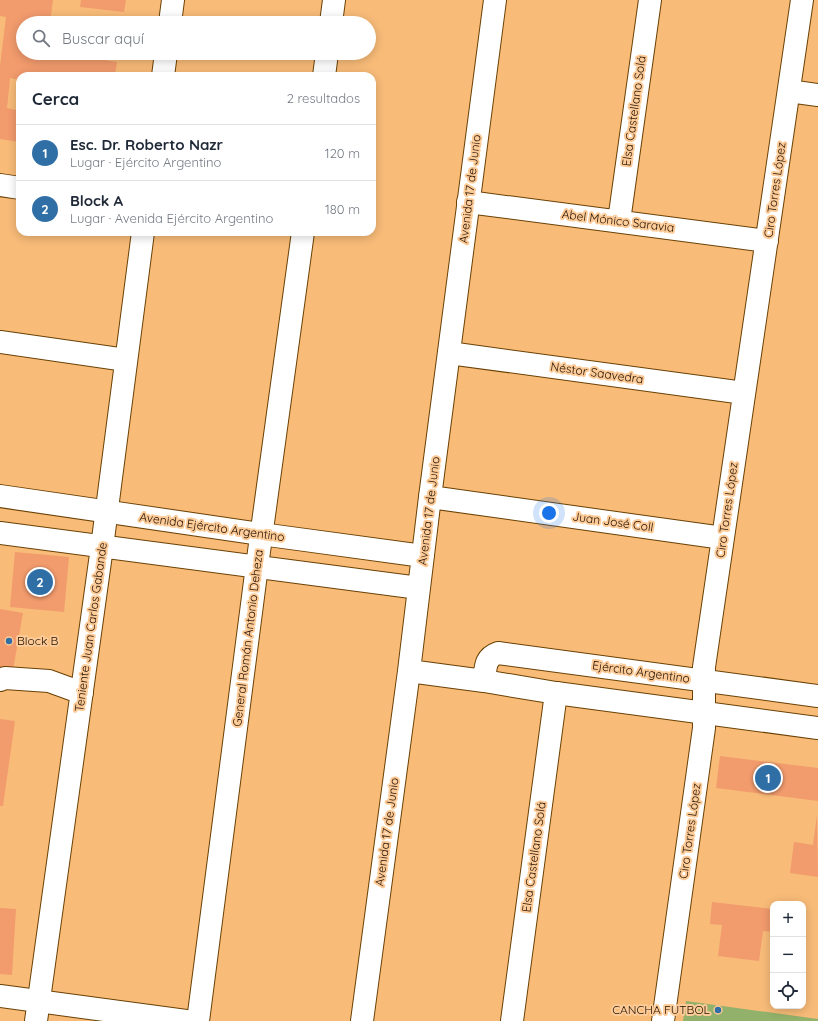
<!DOCTYPE html>
<html lang="es">
<meta charset="utf-8">
<style>
body{margin:0;font-family:Quicksand,sans-serif;background:#f2f2f3;color:#1f2937}
.controls{position:absolute;right:12px;bottom:12px;display:grid;overflow:hidden;border-radius:8px;box-shadow:0 2px 10px #0003}
.controls button{width:36px;height:36px;display:grid;place-items:center;padding:0;border:0;border-bottom:1px solid #e0e1e3;background:#fff;color:#1f2937;font:20px sans-serif}
.you{position:absolute;left:549px;top:513px;width:14px;height:14px;margin:-10px;border:3px solid #fff;border-radius:50%;background:#1a73e8;box-shadow:0 0 0 6px #1a73e833}
.badge{display:grid;place-items:center;width:26px;height:26px;border-radius:50%;background:#306fa6;color:#fff;font-size:13px;font-weight:700}
.pin{position:absolute;translate:-50% -50%;border:2px solid #fff;box-shadow:0 1px 4px #0006}
.list{margin:0;padding:0;list-style:none}
h2{display:flex;justify-content:space-between;align-items:center;height:52px;margin:0;padding:0 16px;font-size:17px}
h2 small{font-size:13px;font-weight:400;color:#747a83}
.list li{display:grid;grid-template-columns:26px 1fr auto;gap:12px;align-items:center;box-sizing:border-box;height:56px;padding:0 16px;border-top:1px solid #e0e1e3}
.list b{display:block;font-size:15px;white-space:nowrap}
.list p{margin:0;font-size:13px;white-space:nowrap;color:#747a83}
.list em{font-size:13px;font-style:normal;color:#747a83}
.icon{flex:none;width:22px;height:22px;fill:none;stroke:currentColor;stroke-width:2;stroke-linecap:round;stroke-linejoin:round}
.map{position:relative;flex:none;width:818px;height:1021px;overflow:hidden}
.search{position:absolute;background:#fff;box-shadow:0 2px 10px #0003;left:16px;top:16px;width:360px;height:44px;display:flex;align-items:center;gap:10px;box-sizing:border-box;padding:0 14px;border-radius:22px;color:#747a83;font-size:15px}
.panel{position:absolute;background:#fff;box-shadow:0 2px 10px #0003;left:16px;top:72px;width:360px;height:164px;border-radius:12px}
.map>svg:first-child{display:block}
.green{fill:#92b16a}
.building{fill:#f29b6d}
.lines{fill:none;stroke-linecap:round;stroke-linejoin:round}
.street-casing{stroke:#6a4105;stroke-width:24}
.secondary-casing{stroke:#6a4105;stroke-width:24}
.street{stroke:#fff;stroke-width:22}
.secondary{stroke:#fff;stroke-width:22}
.poi-dot{fill:#306fa6;stroke:#fdcb97;stroke-width:1.5}
.labels{text-anchor:middle;stroke-width:4;stroke-linejoin:round;paint-order:stroke}
.street-label{font-size:12px;fill:#200f00;stroke:#fdcb97}
.poi-label{font-size:12px;fill:#200f00;stroke:#fdcb97;text-anchor:start}
</style>
<div class="map">
<svg width="818" height="1021" viewBox="0 0 818 1021">
<rect width="100%" height="100%" fill="#f8bb78"/>
<!-- green -->
<path class="green" d="M 686,1001 L 818,1019 L 818,1021 L 683,1021 Z"/>
<!-- building -->
<path class="building" d="M 0,0 L 53,0 L 50,23 L 23,23 L 23,53 L 60,53 L 117,62 L 115,76 L 20,76 L 20,80 L 10,78 L 7,108 L 20,111 L 20,142 L 0,139 L 0,66 L 6,17 L 0,16 Z
M 81,0 L 126,0 L 124,12 L 80,7 Z
M 15,552 L 69,557 L 64,612 L 10,607 Z
M 0,609 L 23,613 L 13,670 L 0,668 Z
M 0,719 L 15,721 L 3,806 L 0,806 Z
M 720,756 L 818,768 L 818,801 L 716,788 Z
M 817,815 L 818,877 L 790,873 L 794,842 L 813,845 Z
M 712,902 L 773,909 L 773,932 L 763,931 L 759,961 L 718,956 L 722,925 L 710,924 Z
M 0,908 L 16,909 L 12,975 L 0,974 Z"/>
<g class="lines">
<defs>
<path id="street" d="M 170,23 L 173,0
M 331,23 L 334,0
M 163,76 L 166,53
M 324,76 L 327,53
M 789,91 L 818,95
M 0,185 L 20,188
M 468,202 L 767,241
M 619,221 L 650,0
M 0,342 L 126,360
M 449,353 L 744,393
M 430,497 L 723,538
M 0,680 L 5,678 L 49,681 L 82,693
M 36,1021 L 102,547 L 143,232
M 198,1021 L 257,566 L 303,232
M 512,1021 L 556,693
M 663,1021 L 704,728 L 704,667 L 802,0"/>
<path id="secondary" d="M 0,496 L 261,534 L 423,556
M 0,533 L 419,588
M 409,671 L 484,681 L 556,693 L 818,728
M 484,681 C 486,668 484,658 498,653 L 818,696
M 0,996 L 186,1021
M 362,1021 L 409,671 L 430,497 L 495,0"/>
</defs>
<!-- street casing -->
<use href="#street" class="street-casing"/>
<!-- secondary casing -->
<use href="#secondary" class="secondary-casing"/>
<!-- street -->
<use href="#street" class="street"/>
<!-- secondary -->
<use href="#secondary" class="secondary"/>
</g>
<!-- markers -->
<g class="poi-dot">
<circle cx="9" cy="641" r="4"/>
<circle cx="718" cy="1010" r="4"/>
</g>
<g class="labels">
<!-- street labels -->
<g class="street-label">
<text transform="translate(634 111) rotate(-82)" y="4">Elsa Castellano Solá</text>
<text transform="translate(470 189) rotate(-83)" y="4">Avenida 17 de Junio</text>
<text transform="translate(775 190) rotate(-82)" y="4">Ciro Torres López</text>
<text transform="translate(618 221) rotate(7)" y="4">Abel Mónico Saravia</text>
<text transform="translate(597 373) rotate(8)" y="4">Néstor Saavedra</text>
<text transform="translate(727 510) rotate(-82)" y="4">Ciro Torres López</text>
<text transform="translate(429 511) rotate(-83)" y="4">Avenida 17 de Junio</text>
<text transform="translate(613 522) rotate(8)" y="4">Juan José Coll</text>
<text transform="translate(212 527) rotate(8)" y="4">Avenida Ejército Argentino</text>
<text transform="translate(91 627) rotate(-82)" y="4">Teniente Juan Carlos Gabande</text>
<text transform="translate(248 638) rotate(-83)" y="4">General Román Antonio Deheza</text>
<text transform="translate(641 672) rotate(8)" y="4">Ejército Argentino</text>
<text transform="translate(690 831) rotate(-82)" y="4">Ciro Torres López</text>
<text transform="translate(387 832) rotate(-82)" y="4">Avenida 17 de Junio</text>
<text transform="translate(534 857) rotate(-82)" y="4">Elsa Castellano Solá</text>
</g>
<!-- poi labels -->
<g class="poi-label">
<text x="17" y="645">Block B</text>
<text x="710" y="1014" text-anchor="end">CANCHA FUTBOL</text>
</g>
</g>
</svg>
<div class="controls">
<button>+</button>
<button>−</button>
<button><svg class="icon" aria-label="locate" viewBox="0 0 24 24"><circle cx="12" cy="12" r="6"/><path d="M12 2v4M12 18v4M2 12h4M18 12h4"/></svg></button>
</div>
<div class="you"></div>
<div class="pin badge" style="left:768px;top:778px">1</div>
<div class="pin badge" style="left:40px;top:582px">2</div>
<div class="search"><svg class="icon" aria-label="search" viewBox="0 0 24 24"><circle cx="10" cy="10" r="6"/><path d="M15 15l6 6"/></svg>Buscar aquí</div>
<section class="panel">
<h2>Cerca<small>2 resultados</small></h2>
<ul class="list">
<li><span class="badge">1</span><div><b>Esc. Dr. Roberto Nazr</b><p>Lugar · Ejército Argentino</p></div><em>120 m</em></li>
<li><span class="badge">2</span><div><b>Block A</b><p>Lugar · Avenida Ejército Argentino</p></div><em>180 m</em></li>
</ul>
</section>
</div>
